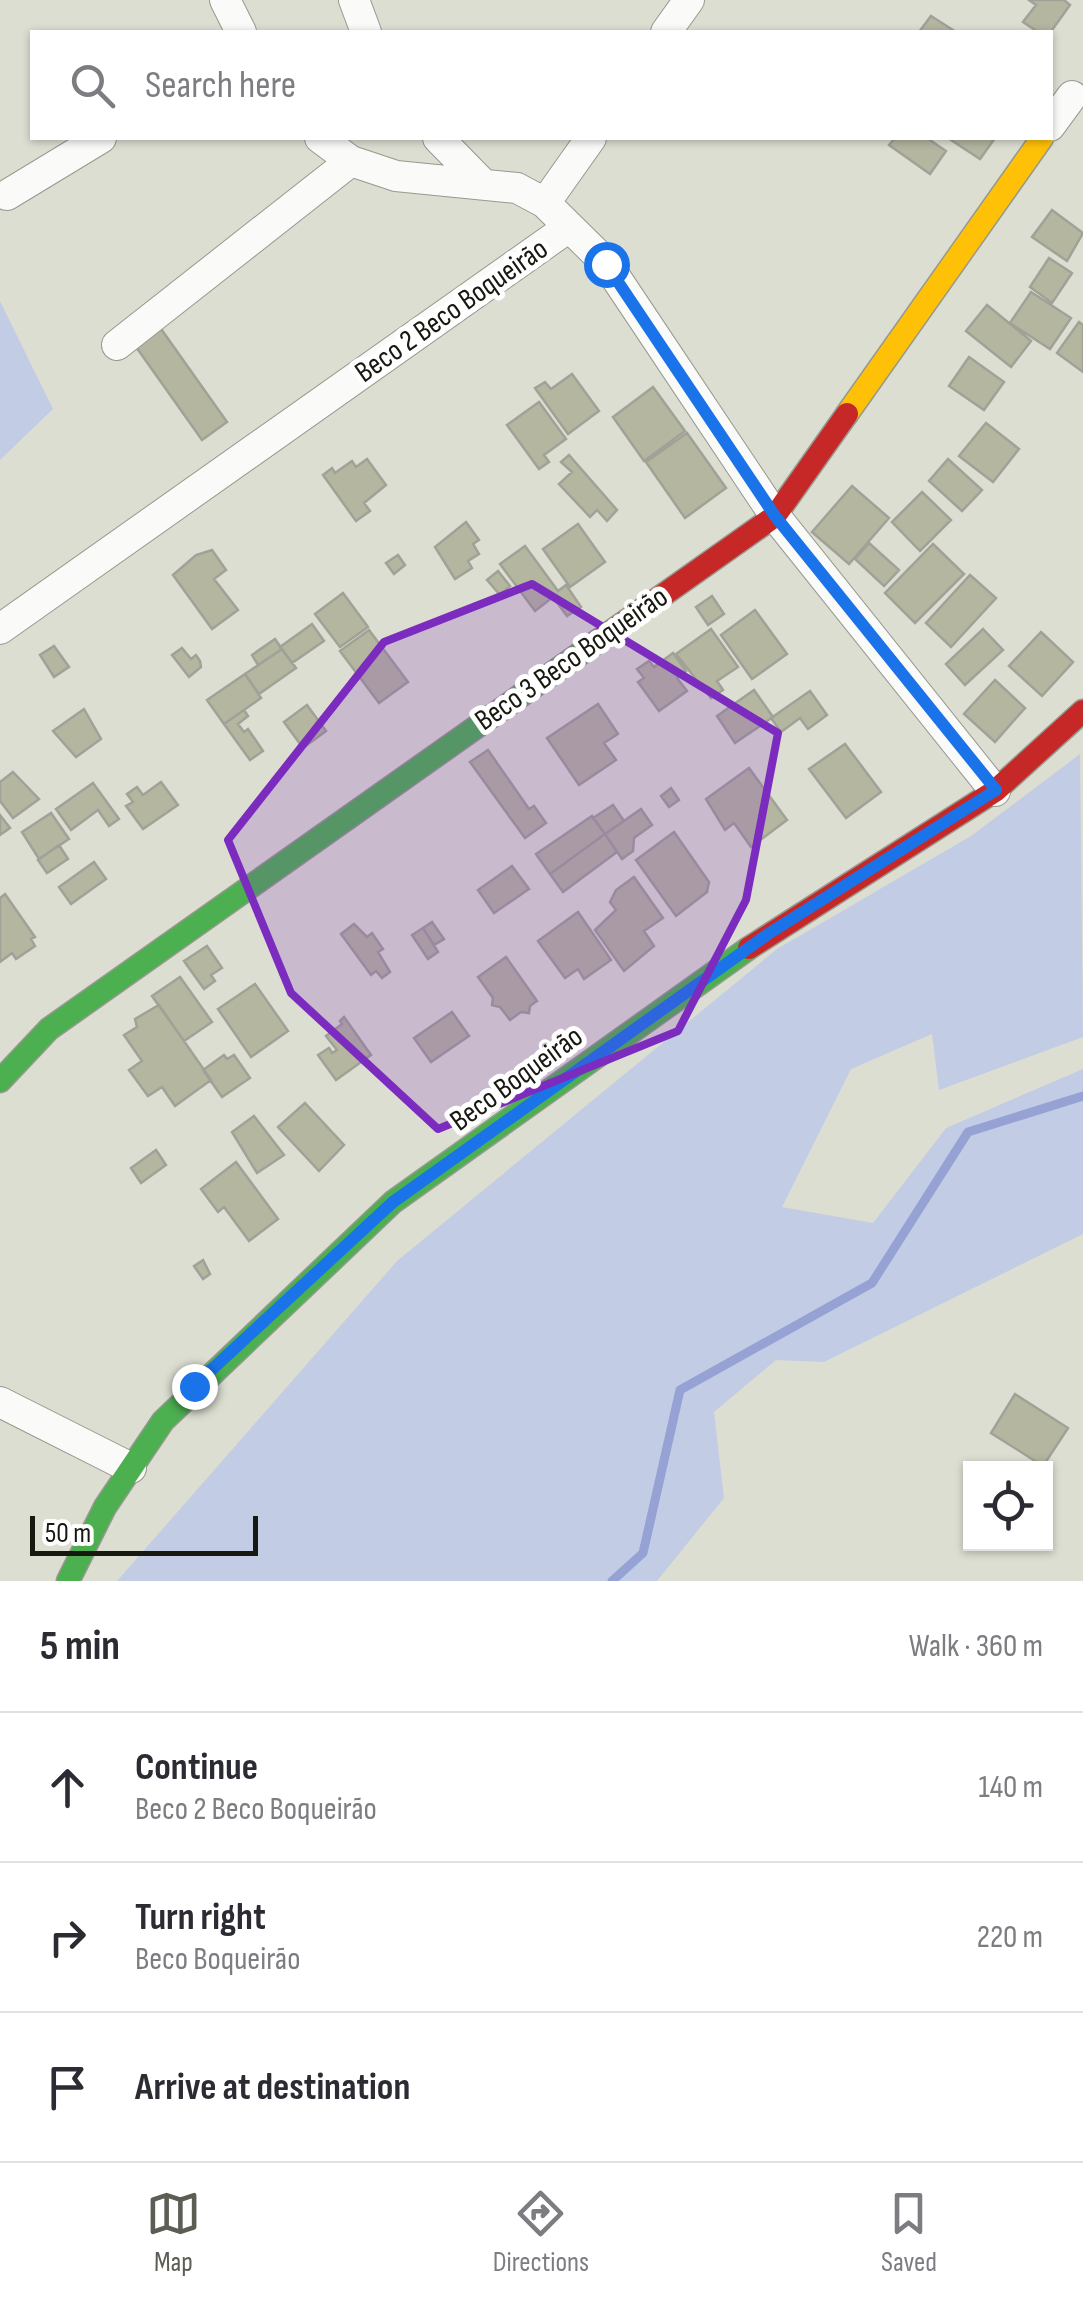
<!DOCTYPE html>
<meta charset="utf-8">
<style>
body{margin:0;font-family:"Sofia Sans Condensed",sans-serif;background:#f2f2f3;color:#2b2b33}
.controls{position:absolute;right:30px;bottom:30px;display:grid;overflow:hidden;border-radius:0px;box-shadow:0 2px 8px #0004}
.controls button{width:90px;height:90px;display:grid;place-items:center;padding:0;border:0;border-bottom:2px solid #e1e1e2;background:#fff;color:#2b2b33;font:50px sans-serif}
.scale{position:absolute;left:30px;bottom:25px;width:228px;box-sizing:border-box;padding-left:10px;border:5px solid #17180f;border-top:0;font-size:28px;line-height:35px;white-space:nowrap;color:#17180f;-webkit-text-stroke:8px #fff;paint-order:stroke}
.stop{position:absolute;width:30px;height:30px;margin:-22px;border:8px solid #1a73e8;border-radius:50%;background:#fff}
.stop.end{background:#1a73e8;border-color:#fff;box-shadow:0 2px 10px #0008}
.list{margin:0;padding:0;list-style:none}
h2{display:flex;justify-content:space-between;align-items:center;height:130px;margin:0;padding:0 40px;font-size:42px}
h2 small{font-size:32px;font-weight:400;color:#7c7c81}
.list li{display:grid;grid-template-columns:65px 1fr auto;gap:30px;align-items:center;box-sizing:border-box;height:150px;padding:0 40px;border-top:2px solid #e1e1e2}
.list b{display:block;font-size:38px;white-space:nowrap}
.list p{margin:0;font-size:32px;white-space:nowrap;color:#7c7c81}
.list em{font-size:32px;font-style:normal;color:#7c7c81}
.icon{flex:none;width:55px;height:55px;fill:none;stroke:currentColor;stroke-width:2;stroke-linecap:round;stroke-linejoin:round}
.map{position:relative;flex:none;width:1083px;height:1581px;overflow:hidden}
.search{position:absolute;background:#fff;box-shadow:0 2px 8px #0004;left:30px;right:30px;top:30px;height:110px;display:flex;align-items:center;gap:25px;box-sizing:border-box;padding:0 35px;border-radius:0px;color:#7c7c81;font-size:38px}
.sheet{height:580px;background:#fff}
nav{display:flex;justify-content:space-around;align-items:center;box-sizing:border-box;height:140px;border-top:2px solid #e1e1e2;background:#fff;font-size:28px;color:#7c7c81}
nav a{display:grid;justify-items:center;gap:5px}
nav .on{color:#5c5d53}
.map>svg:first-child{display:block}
.green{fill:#c3cce5}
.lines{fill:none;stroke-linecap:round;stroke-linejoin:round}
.stream{stroke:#96a2d4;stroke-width:9}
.building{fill:#b5b6a0;stroke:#a0a298;stroke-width:2.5}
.street-casing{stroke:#97988f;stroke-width:32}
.fast-casing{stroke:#97988f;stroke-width:25}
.slow-casing{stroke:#97988f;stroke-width:25}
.jam-casing{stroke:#97988f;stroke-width:25}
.street{stroke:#fafaf8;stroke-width:30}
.fast{stroke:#4caf50;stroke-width:22}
.slow{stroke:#ffc107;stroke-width:22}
.jam{stroke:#c62828;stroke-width:22}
.route{stroke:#1a73e8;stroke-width:12}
.marked{fill:#7b2cbf;fill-opacity:0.2;stroke:#7b2cbf;stroke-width:8;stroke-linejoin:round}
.labels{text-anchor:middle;stroke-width:10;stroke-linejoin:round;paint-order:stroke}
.street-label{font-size:30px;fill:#17180f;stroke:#fff}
</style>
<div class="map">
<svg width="1083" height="1581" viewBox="0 0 1083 1581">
<rect width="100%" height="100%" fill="#ddded2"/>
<!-- green -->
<path class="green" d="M 0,301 L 53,409 L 0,460 Z
M 1080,754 L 1083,1037 L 939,1090 L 932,1034 L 851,1069 L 782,1207 L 873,1223 L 946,1128 L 1083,1069 L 1083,1234 L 824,1362 L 776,1360 L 714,1412 L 724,1498 L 657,1581 L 117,1581 L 397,1261 L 777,949 L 971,836 Z"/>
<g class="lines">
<!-- stream -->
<path class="stream" d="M 612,1581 L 643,1553 L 680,1390 L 872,1283 L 968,1132 L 1083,1096"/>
</g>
<!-- building -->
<path class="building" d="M 1029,0 L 1064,0 L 1070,5 L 1050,33 L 1038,32 L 1023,22 L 1036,5 Z
M 931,16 L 956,32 L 919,32 Z
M 895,138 L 927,138 L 946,151 L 930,174 L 889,145 Z
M 948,138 L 995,138 L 980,159 Z
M 1052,210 L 1083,233 L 1067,261 L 1032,237 Z
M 1049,258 L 1072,273 L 1052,303 L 1030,287 Z
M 1031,292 L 1071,318 L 1050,349 L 1010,323 Z
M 987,305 L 1031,341 L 1011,367 L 966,331 Z
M 1079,322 L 1083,325 L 1083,372 L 1057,353 Z
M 159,326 L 227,422 L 202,440 L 134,344 Z
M 969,357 L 1004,382 L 984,410 L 949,386 Z
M 572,374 L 599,411 L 568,434 L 535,388 L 545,382 L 551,389 Z
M 653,387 L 685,431 L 644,461 L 613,417 Z
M 539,402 L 566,439 L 544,455 L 549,462 L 539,469 L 507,425 Z
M 986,423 L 1019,449 L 993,482 L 959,456 Z
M 687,433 L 726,488 L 685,518 L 646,462 Z
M 569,455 L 617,510 L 607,521 L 597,510 L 590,517 L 559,484 L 572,472 L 561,462 Z
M 367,459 L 386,485 L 364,503 L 370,511 L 356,521 L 323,475 L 332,468 L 335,473 L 352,461 L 356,467 Z
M 948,459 L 982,490 L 962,511 L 929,481 Z
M 852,486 L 889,518 L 849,564 L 812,532 Z
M 922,492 L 951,520 L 920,551 L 892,522 Z
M 466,522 L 479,540 L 473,544 L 479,554 L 468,561 L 472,568 L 455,579 L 435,547 Z
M 578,524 L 605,562 L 570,587 L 543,549 Z
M 869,543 L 899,570 L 884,586 L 855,559 Z
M 933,544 L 964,574 L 915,623 L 885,593 Z
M 525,546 L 558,591 L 566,585 L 581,607 L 567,616 L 553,597 L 535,611 L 500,564 Z
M 212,550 L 226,570 L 214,579 L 238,610 L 212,629 L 173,575 L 196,555 Z
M 398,555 L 405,565 L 394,574 L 386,563 Z
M 498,571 L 510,586 L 500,595 L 487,580 Z
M 970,575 L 996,598 L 951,647 L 926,623 Z
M 343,593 L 368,627 L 340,647 L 315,614 Z
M 712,596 L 724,614 L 708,625 L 696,607 Z
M 755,610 L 787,654 L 752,679 L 721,635 Z
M 312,624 L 324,641 L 292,663 L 280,647 Z
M 711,629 L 738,667 L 717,681 L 723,690 L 711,698 L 676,654 Z
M 983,629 L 1003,650 L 965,685 L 946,664 Z
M 369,630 L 408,682 L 379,703 L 340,651 Z
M 1041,632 L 1073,662 L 1042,696 L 1009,666 Z
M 275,639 L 282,649 L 258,665 L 252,655 Z
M 54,646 L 69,667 L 54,677 L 40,655 Z
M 182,648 L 191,659 L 196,655 L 200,661 L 201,667 L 189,677 L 172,655 Z
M 282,649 L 296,668 L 259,694 L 245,674 Z
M 673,653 L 686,671 L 677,678 L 687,691 L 659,711 L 638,682 L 644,678 L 637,669 L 649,661 L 654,667 Z
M 245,674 L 261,698 L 224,724 L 207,700 Z
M 995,680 L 1025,708 L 995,742 L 964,714 Z
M 754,690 L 773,717 L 735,743 L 717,716 Z
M 810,691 L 827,715 L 808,729 L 800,718 L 781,732 L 771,718 Z
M 598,704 L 618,734 L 604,743 L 616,760 L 579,785 L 547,738 Z
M 307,705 L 326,731 L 303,748 L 284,722 Z
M 84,709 L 101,739 L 76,757 L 53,731 Z
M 244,710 L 248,716 L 238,724 L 244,732 L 248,729 L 263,751 L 250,760 L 224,724 Z
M 845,744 L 881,792 L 846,818 L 809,769 Z
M 488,750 L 529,809 L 534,806 L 546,823 L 525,838 L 470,762 Z
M 749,768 L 787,820 L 751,847 L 734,823 L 725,830 L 706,799 Z
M 13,772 L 39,799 L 13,818 L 0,801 L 0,782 Z
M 161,782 L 178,805 L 143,829 L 126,806 L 133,802 L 127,794 L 137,787 L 143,795 Z
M 93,783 L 119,819 L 109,826 L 98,810 L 71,830 L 56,809 Z
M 671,788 L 679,800 L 669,807 L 661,796 Z
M 613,805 L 624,821 L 605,834 L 593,818 Z
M 641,809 L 652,825 L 634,838 L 633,851 L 622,859 L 605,834 Z
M 51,813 L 69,839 L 39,859 L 22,832 Z
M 0,815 L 10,828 L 0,835 Z
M 592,816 L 605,834 L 550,874 L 536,854 Z
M 674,832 L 709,882 L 707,892 L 676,916 L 636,860 Z
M 605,834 L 617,852 L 563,892 L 550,874 Z
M 59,845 L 68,859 L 47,873 L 38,860 Z
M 94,862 L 106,879 L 71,904 L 59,887 Z
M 512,866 L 529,889 L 494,913 L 478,890 Z
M 634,877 L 663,918 L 644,931 L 654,946 L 624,971 L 595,930 L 616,910 L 610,902 L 616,890 Z
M 5,894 L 35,937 L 31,939 L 35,946 L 16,959 L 12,953 L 0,962 L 0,898 Z
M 578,912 L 611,960 L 584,979 L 578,969 L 565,978 L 538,941 Z
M 432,922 L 444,939 L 434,945 L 423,928 Z
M 354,924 L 367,937 L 372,933 L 383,949 L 378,952 L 390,972 L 382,978 L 376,971 L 371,975 L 341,934 Z
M 423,928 L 438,952 L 428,959 L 412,935 Z
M 207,946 L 222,968 L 211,975 L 215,981 L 204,989 L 184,961 Z
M 506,957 L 537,1001 L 530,1006 L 529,1013 L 521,1012 L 510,1020 L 500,1007 L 492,1005 L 493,998 L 478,977 Z
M 180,977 L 212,1022 L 184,1041 L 152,996 Z
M 255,984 L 288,1031 L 251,1057 L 218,1009 Z
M 159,1005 L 211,1080 L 175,1106 L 162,1087 L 148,1096 L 129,1070 L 142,1061 L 124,1035 L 137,1027 L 135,1019 Z
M 452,1012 L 469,1036 L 431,1062 L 414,1038 Z
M 344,1017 L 371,1055 L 336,1080 L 318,1055 L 329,1048 L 332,1053 L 337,1050 L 326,1036 L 342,1024 L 340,1021 Z
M 224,1055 L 227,1059 L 234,1055 L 250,1078 L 222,1097 L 203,1070 Z
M 305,1103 L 344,1145 L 319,1171 L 278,1127 Z
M 254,1116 L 284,1155 L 257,1173 L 232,1132 Z
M 156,1150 L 166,1165 L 141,1183 L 131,1168 Z
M 236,1162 L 278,1219 L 249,1241 L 224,1207 L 218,1212 L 201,1189 Z
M 203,1260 L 210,1274 L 203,1279 L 194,1266 Z
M 1015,1394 L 1068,1428 L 1043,1466 L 991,1433 Z"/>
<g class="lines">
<defs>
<path id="street" d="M 225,0 L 241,32
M 354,0 L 366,32
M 666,32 L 689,0
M 1050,126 L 1072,96
M 320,138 L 351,161 L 396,176 L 517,188 L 545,203 L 606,263 L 775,516 L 995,791
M 438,138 L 483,184
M 7,195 L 101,138
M 545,203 L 591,138
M 117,345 L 351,161
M 0,629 L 569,227
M 0,1402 L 131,1468"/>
<path id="fast" d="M 0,1081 L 49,1029 L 598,641
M 68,1581 L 105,1507 L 163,1421 L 393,1202 L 749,948"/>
<path id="slow" d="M 847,414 L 1042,138"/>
<path id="jam" d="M 598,641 L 775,516 L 847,414
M 749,948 L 995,791 L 1083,711"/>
</defs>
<!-- street casing -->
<use href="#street" class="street-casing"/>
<!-- fast casing -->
<use href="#fast" class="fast-casing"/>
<!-- slow casing -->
<use href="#slow" class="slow-casing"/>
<!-- jam casing -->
<use href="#jam" class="jam-casing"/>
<!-- street -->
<use href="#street" class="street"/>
<!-- fast -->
<use href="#fast" class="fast"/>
<!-- slow -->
<use href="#slow" class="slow"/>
<!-- jam -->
<use href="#jam" class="jam"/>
</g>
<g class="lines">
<!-- route -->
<path class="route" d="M 194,1386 L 393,1202 L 768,934 L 996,790 L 775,516 L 606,264"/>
</g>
<!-- marked area -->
<path class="marked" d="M 532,584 L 778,733 L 746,900 L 678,1031 L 438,1129 L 291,993 L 228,840 L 384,642 Z"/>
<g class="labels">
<!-- street labels -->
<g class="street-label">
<text transform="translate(451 310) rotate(-35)" y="10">Beco 2 Beco Boqueirão</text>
<text transform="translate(571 658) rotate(-35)" y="10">Beco 3 Beco Boqueirão</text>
<text transform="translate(516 1078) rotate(-36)" y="10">Beco Boqueirão</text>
</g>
</g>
</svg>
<div class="controls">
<button><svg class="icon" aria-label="locate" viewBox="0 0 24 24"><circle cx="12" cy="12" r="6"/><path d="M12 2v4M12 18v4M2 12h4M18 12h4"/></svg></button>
</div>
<div class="scale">50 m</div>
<div class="stop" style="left:606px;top:264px"></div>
<div class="stop end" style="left:194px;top:1386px"></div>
<div class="search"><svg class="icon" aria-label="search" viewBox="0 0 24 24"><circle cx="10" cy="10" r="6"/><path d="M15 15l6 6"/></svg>Search here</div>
</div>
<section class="sheet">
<h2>5 min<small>Walk · 360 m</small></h2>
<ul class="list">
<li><svg class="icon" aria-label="ahead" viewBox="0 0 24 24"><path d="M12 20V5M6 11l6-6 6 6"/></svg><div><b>Continue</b><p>Beco 2 Beco Boqueirão</p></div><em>140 m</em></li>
<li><svg class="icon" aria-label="right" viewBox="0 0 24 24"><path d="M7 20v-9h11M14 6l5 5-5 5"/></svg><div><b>Turn right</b><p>Beco Boqueirão</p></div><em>220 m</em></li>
<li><svg class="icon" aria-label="arrive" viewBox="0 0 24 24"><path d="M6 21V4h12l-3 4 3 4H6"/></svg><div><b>Arrive at destination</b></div></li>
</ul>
</section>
<nav>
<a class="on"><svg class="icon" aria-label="map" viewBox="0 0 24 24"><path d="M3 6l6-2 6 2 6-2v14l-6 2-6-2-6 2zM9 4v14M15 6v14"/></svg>Map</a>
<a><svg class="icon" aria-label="directions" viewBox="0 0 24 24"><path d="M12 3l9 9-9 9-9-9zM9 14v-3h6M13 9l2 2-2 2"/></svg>Directions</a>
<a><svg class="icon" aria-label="saved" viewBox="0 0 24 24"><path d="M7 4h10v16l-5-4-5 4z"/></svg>Saved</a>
</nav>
